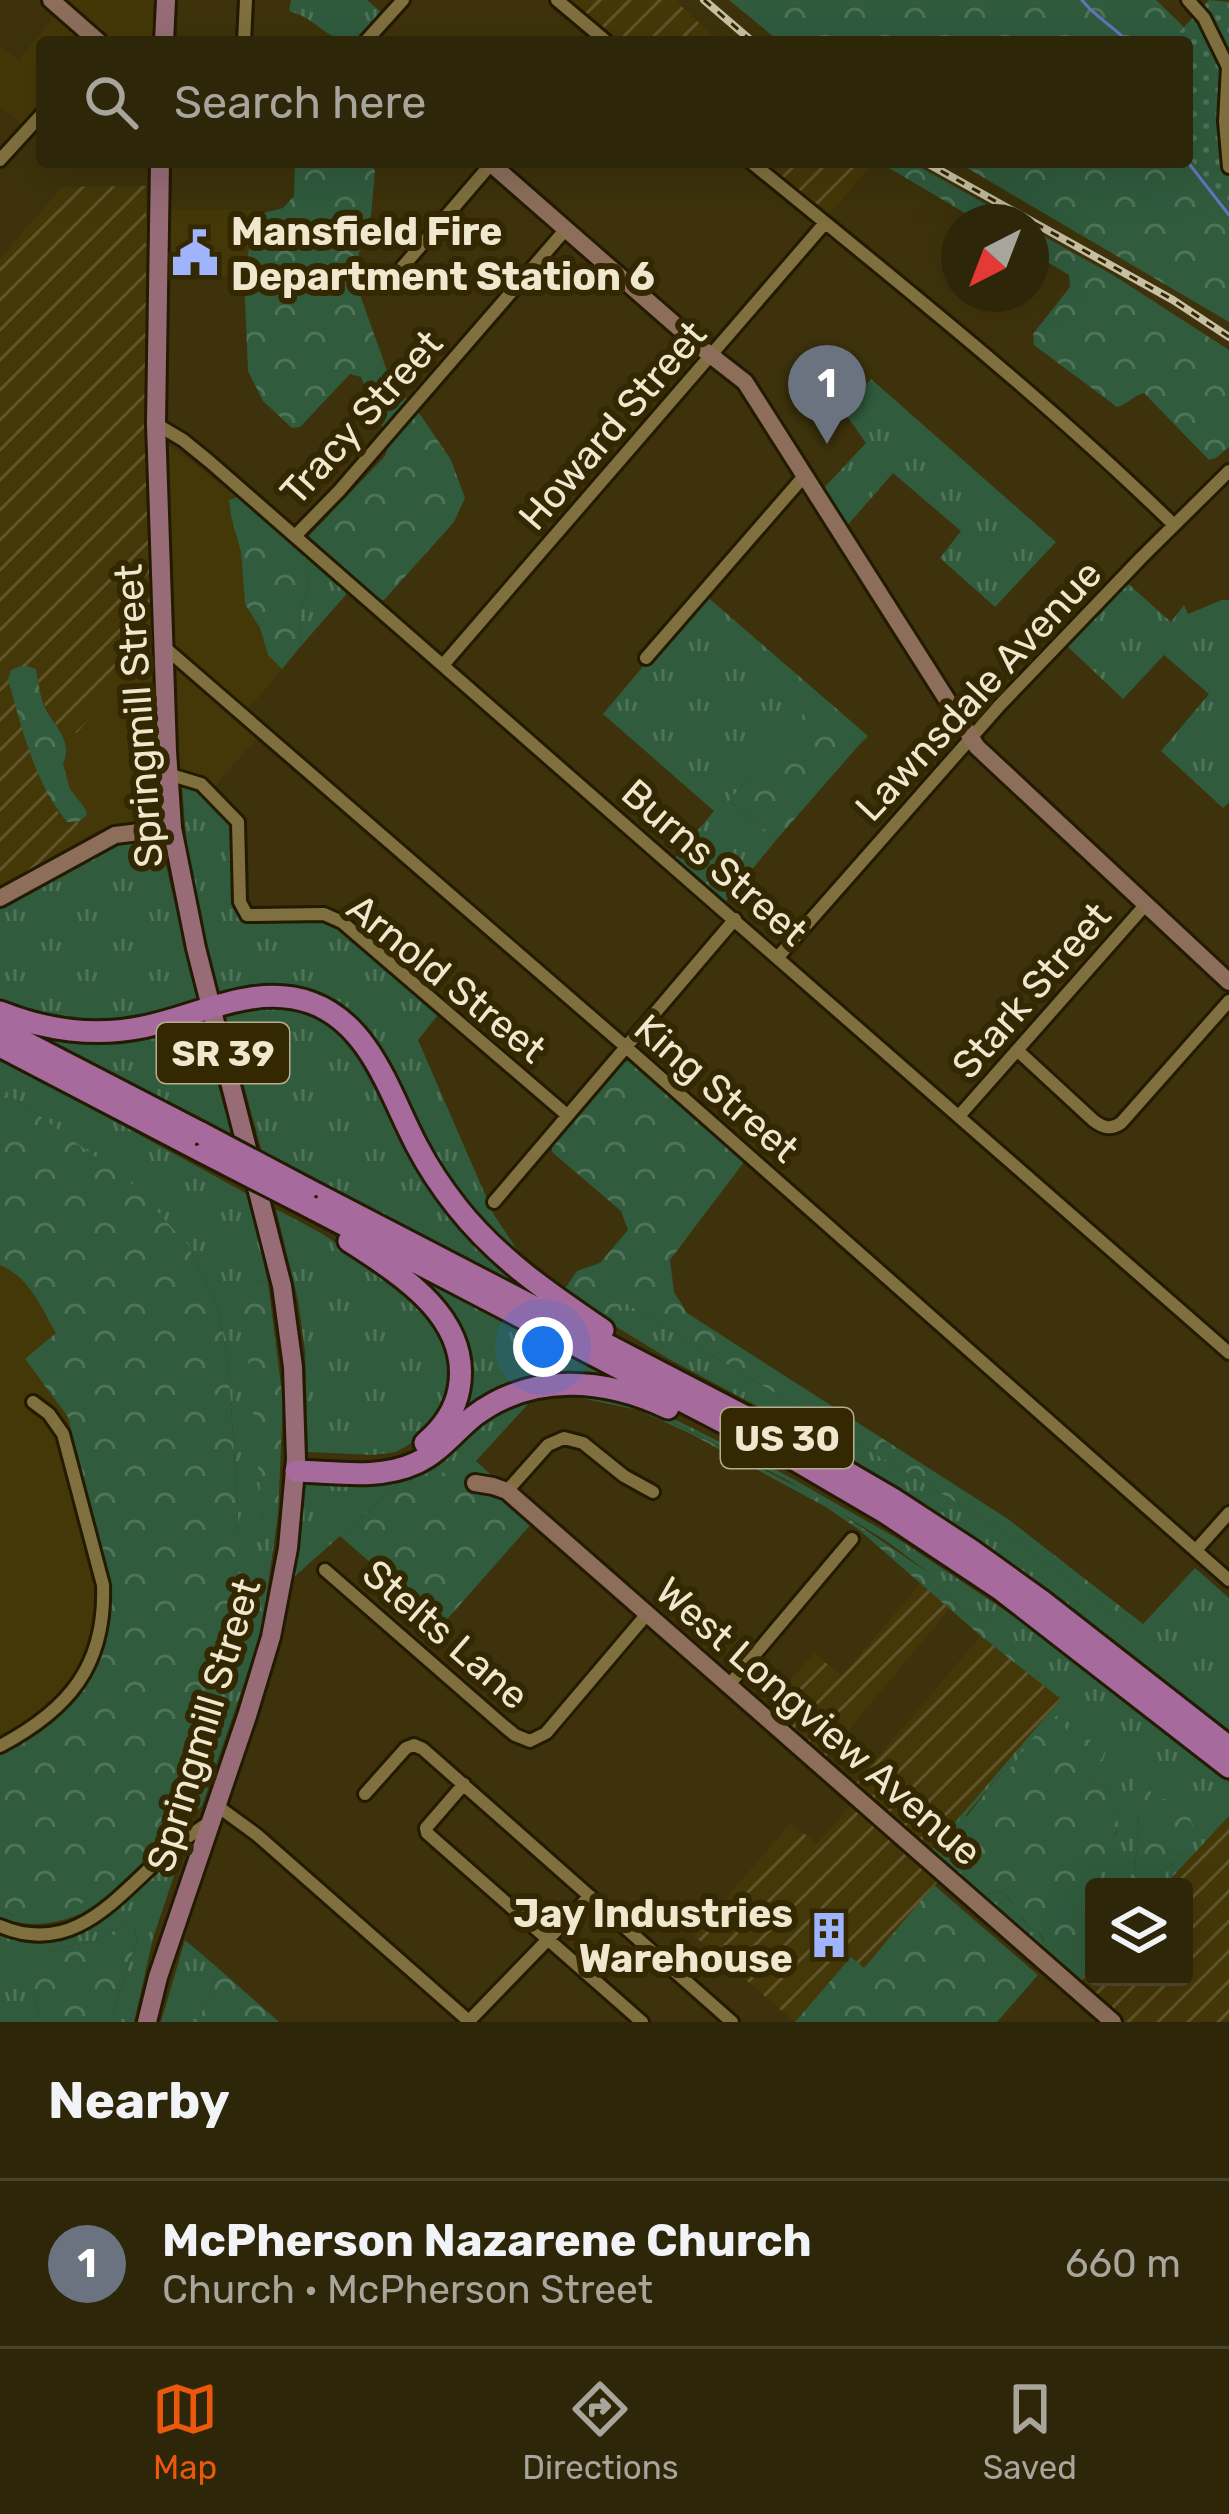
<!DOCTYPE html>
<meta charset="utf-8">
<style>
body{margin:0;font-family:Rubik,sans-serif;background:#362e12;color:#f1f3f6}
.controls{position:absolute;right:36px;bottom:36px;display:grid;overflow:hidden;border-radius:12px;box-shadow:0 12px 48px #0002}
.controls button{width:108px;height:108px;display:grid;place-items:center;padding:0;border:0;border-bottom:3px solid #494329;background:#2e2608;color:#f1f3f6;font:60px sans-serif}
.compass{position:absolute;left:941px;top:204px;width:108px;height:108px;border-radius:50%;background:#2e2608;box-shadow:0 12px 48px #0002;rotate:222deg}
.you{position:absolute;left:543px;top:1347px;width:42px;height:42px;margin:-30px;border:9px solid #fff;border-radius:50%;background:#1a73e8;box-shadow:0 0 0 18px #1a73e833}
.badge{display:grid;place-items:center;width:78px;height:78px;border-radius:50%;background:#ea580c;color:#fff;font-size:39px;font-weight:700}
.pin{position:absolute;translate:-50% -99px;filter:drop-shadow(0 3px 6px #0008)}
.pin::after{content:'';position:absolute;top:63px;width:42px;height:36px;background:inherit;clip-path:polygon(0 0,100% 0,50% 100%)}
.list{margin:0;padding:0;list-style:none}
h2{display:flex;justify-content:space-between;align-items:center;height:156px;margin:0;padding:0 48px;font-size:51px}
h2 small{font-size:39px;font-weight:400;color:#a7a59c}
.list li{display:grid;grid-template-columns:78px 1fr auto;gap:36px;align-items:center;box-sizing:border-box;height:168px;padding:0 48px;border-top:3px solid #494329}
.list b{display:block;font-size:45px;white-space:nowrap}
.list p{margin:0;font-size:39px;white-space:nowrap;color:#a7a59c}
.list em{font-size:39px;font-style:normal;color:#a7a59c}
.icon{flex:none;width:66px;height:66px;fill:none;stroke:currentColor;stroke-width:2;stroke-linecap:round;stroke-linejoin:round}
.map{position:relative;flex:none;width:1229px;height:2022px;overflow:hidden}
.search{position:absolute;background:#2e2608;box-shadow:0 12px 48px #0002;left:36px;right:36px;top:36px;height:132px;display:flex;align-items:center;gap:30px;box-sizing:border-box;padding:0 42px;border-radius:12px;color:#a7a59c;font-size:45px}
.sheet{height:324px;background:#2e2608}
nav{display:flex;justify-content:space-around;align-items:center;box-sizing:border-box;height:168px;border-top:3px solid #494329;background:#2e2608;font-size:33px;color:#a7a59c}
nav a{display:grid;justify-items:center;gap:6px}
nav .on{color:#ea580c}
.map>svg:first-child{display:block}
.built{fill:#453808}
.industrial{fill:url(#industrial-furrows)}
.grass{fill:url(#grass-tufts)}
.forest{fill:url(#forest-crowns)}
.park{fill:url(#park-dots)}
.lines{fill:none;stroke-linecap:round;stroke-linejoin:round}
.stream{stroke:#6373bc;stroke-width:3}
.street-casing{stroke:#221a01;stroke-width:18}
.secondary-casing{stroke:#221a01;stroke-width:22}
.primary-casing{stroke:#221a01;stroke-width:24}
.highway-casing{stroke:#221a01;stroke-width:27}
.street{stroke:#80703f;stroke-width:12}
.secondary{stroke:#8c6e5b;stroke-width:16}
.primary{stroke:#976c77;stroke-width:18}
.highway{stroke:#a76a9d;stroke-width:21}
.rail-casing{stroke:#c8c0a3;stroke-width:8}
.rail{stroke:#332801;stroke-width:3;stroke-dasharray:9;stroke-linecap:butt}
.highway-bridge-casing{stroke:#221a01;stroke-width:27;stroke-linecap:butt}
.highway-bridge{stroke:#a76a9d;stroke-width:21}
.labels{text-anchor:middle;stroke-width:12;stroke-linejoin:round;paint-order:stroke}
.shield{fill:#332801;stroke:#b7ae90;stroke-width:3}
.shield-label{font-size:36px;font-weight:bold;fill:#f0e8ce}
.poi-label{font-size:39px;font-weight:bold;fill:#f0e8ce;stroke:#332801;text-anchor:start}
.street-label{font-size:39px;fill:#f0e8ce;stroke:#332801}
</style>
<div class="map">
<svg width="1229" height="2022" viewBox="0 0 1229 2022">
<defs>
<pattern id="industrial-furrows" width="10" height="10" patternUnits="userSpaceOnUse" patternTransform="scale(3)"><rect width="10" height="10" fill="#453808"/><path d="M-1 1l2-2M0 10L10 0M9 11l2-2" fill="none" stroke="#60552b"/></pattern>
<pattern id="grass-tufts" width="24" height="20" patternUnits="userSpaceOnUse" patternTransform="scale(3)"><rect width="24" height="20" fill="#305b3d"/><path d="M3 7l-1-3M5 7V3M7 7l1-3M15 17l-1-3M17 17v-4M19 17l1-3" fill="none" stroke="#4e7358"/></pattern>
<pattern id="forest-crowns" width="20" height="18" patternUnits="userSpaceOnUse" patternTransform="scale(3)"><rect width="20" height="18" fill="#305b3d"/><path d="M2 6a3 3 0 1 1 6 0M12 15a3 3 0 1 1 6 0" fill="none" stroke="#4e7358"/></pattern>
<pattern id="park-dots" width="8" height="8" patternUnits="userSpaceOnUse" patternTransform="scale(3)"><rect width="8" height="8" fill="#305b3d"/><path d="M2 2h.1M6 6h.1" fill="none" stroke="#4e7358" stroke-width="1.8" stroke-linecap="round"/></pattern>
</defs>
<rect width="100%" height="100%" fill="#3d320b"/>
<!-- built -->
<path class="built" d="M 67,0 L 157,0 L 155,42 L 42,42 L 42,105 L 23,126 L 0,106 L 0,50 L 2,47 L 19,60 Z
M 145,209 L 255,210 L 244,277 L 146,272 Z
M 146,428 L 238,497 L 229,501 L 231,516 L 241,552 L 245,604 L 260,628 L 268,655 L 282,669 L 240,719 L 258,737 L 208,794 L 182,786 L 183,815 L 121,828 L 85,843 L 78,822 L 81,820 L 81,805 L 70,789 L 63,764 L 67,754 L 61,734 L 77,733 L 140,658 L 151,655 Z
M 0,1265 L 6,1267 L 27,1283 L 57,1333 L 25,1360 L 68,1417 L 108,1582 L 109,1603 L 100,1643 L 86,1680 L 58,1714 L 0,1752 Z"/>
<!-- industrial -->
<path class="industrial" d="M 552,0 L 675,0 L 719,42 L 605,42 Z
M 755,162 L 874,162 L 826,218 Z
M 146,186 L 146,428 L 151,655 L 140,658 L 77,733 L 61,734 L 42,700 L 36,669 L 8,679 L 40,776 L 58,812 L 67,822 L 78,822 L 85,843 L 0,891 L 0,259 L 62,187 Z
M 921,1583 L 950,1608 L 820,1764 L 763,1714 L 814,1653 L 842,1676 Z
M 981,1636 L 1061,1699 L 923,1860 L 941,1878 L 864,1968 L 851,1958 L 795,2022 L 694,1936 L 791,1823 L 817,1844 L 857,1798 L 850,1790 Z
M 1229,1816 L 1229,2022 L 1120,2022 L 1077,1984 L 1094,1964 L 1094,1977 L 1184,1977 L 1184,1887 L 1163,1887 Z"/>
<!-- grass -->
<path class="grass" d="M 291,0 L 367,0 L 382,13 L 358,42 C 325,42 319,19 289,11 Z
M 871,379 L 1056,542 L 995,607 L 940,558 L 961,531 L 893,473 L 845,528 L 822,490 L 866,443 L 842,409 Z
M 306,553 L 350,590 L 301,646 L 299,619 L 308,587 Z
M 1125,581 L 1171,622 L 1184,605 L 1188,614 L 1222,600 L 1229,600 L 1229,802 L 1223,808 L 1161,751 L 1209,694 L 1164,655 L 1123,699 L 1065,644 Z
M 704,594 L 868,736 L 859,745 L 809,708 L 729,801 L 777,839 L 722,906 L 673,860 L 714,811 L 603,714 Z
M 188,783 L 193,784 L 232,818 L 242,916 L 251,921 L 323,919 L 341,926 L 441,1011 L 418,1040 L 494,1215 L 520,1254 L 561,1288 L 559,1291 L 473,1218 L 339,1009 L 219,996 L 188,862 L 182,786 Z
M 146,837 L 160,844 L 163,853 L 198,1004 L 152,1019 L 78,1024 L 0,1005 L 0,905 L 120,840 Z
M 264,1002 L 318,1012 L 357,1045 L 417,1158 L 550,1303 L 262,1152 L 224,1012 Z
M 200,1020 L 232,1136 L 26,1030 Z
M 0,1058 L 249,1195 L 268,1283 L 255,1280 L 255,1424 L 263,1520 L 269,1523 L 278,1515 L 261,1634 L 202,1806 L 97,1906 C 67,1922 33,1931 0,1917 L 0,1910 L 13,1915 L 186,1810 L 198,1786 L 235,1607 L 238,1510 L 228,1363 L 217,1304 L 187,1244 L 33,1111 L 0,1090 Z
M 276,1209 L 321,1233 L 401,1286 L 451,1341 L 453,1392 L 427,1434 L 396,1452 L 373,1455 L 308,1452 L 305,1351 L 298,1300 Z
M 402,1269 L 619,1382 L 566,1377 L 451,1429 L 468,1374 Z
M 624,1302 L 1005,1532 L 1142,1636 L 1143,1624 L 1195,1568 L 1229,1598 L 1229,1732 L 1010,1563 L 932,1510 L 821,1440 L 669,1359 L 579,1304 L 601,1313 Z
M 569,1389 L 658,1411 L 786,1475 L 898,1539 L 1039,1633 L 1229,1782 L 1229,1816 L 1163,1887 L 1152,1887 L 1187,1850 L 1175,1799 L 1153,1799 L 1149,1785 L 1150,1773 L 1139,1815 L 1135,1871 L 1119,1887 L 1101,1879 L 1098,1864 L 1116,1833 L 1118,1823 L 1112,1804 L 1121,1779 L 1104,1787 L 1094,1783 L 1089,1741 L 1072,1741 L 1068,1735 L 1030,1741 L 1014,1765 L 1000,1774 L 966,1815 L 965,1859 L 973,1862 L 980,1878 L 976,1889 L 984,1895 L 1002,1891 L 1015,1907 L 1020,1909 L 1022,1918 L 1030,1929 L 1038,1930 L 1046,1946 L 1044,1956 L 928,1854 L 1061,1699 L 1034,1678 L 1040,1675 L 983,1617 L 962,1611 L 954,1601 L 945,1595 L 929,1573 L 888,1542 L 785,1479 L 658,1415 L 591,1395 L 542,1399 L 529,1403 L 476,1461 L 500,1483 L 489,1479 L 401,1482 L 295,1576 L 306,1481 L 378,1479 L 495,1409 Z
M 172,1858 L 179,1861 L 153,1938 L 134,2022 L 109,2022 L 137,1940 L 134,1926 L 124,1926 L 95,1941 L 48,1951 L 34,1997 L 41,2022 L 0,2022 L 0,1932 C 73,1965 123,1903 172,1858 Z
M 185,1940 L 219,1969 L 198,2022 L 161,2022 Z"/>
<!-- forest -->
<path class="forest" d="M 729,0 L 1156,0 L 1184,27 L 1170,42 L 780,42 Z
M 1187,153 L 1212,192 L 1229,209 L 1229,322 L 957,162 L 1187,162 Z
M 295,162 L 370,162 L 375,171 L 371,215 L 359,253 L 358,289 L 391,382 L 417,410 L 451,460 L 465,498 L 454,522 L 384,600 L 376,601 L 306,539 L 385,456 L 389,443 L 361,377 L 350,374 L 300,427 L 292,428 L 263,401 L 248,371 L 244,278 L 253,225 L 259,214 L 283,208 L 294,196 Z
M 879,162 L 911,162 L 1018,222 L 980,222 Z
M 1031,229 L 1113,275 L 1229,350 L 1229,447 L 1216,458 L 1209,460 L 1144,393 C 1133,396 1128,404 1117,407 L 1034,345 L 1033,334 L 1070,287 L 1069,275 L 1031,252 Z
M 238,497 L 306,553 L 308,587 L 299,619 L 301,646 L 282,669 L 268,655 L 260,628 L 245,604 L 241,552 L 231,516 L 229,500 Z
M 24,665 L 36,669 C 38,679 39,690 42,700 C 49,723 75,738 63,764 L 70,789 L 86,810 L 87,815 L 78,822 L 67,822 C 35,784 21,726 8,679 L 11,670 Z
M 809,707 L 859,745 L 777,839 L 729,801 Z
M 628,1061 L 744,1162 L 670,1260 L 674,1292 L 687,1313 L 1008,1519 L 1143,1624 L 1143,1637 L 1005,1532 L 624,1302 L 606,1314 C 589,1310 574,1301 559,1291 L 566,1287 L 577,1271 L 600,1263 L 628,1230 L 621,1211 L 552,1152 L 552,1144 L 622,1062 Z
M 0,1090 L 33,1111 L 132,1184 L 187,1244 L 217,1304 L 228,1363 L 238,1510 L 236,1607 L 198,1787 L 186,1810 L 107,1887 L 73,1909 L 43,1918 L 13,1915 L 0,1910 L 0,1752 C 19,1741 41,1730 57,1715 C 93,1680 110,1630 107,1582 L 68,1417 L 25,1359 L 56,1333 C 41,1307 29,1277 0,1265 Z
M 255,1280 L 268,1283 L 283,1401 L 278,1515 L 269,1524 L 263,1521 L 244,1315 L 243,1293 Z
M 591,1395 L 624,1402 L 658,1415 L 817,1497 L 929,1573 L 945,1595 L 954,1601 L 962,1611 L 983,1617 L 1041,1674 L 1034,1678 L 981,1636 L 858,1529 L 826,1507 L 691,1434 L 638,1410 L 576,1397 Z
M 433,1471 L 472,1477 L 467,1481 L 469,1488 L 495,1492 L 533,1522 L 442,1625 L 340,1536 L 401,1482 Z
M 1059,1715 L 1072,1741 L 1096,1739 L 1105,1750 L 1102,1759 L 1093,1764 L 1094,1783 L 1104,1787 L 1122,1778 L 1121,1796 L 1112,1804 C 1114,1811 1117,1816 1118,1823 C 1119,1830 1103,1858 1098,1864 L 1102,1879 L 1119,1887 L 1135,1871 L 1139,1815 L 1133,1778 L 1145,1770 L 1151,1773 L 1149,1785 L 1153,1799 L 1175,1799 L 1187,1810 L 1195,1832 L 1187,1850 L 1152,1887 L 1094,1887 L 1094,1964 L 1077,1984 L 1044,1956 C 1046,1945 1044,1939 1038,1930 L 1030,1929 C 1020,1915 1014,1904 1002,1891 L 984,1895 L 978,1893 L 976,1885 L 979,1878 L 973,1862 L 965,1859 C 955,1863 946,1859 939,1851 L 945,1839 L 963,1821 L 1000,1774 L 1014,1765 L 1030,1741 L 1050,1719 Z
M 934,1885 L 1038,1975 L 997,2022 L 795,2022 L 851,1957 L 864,1968 Z
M 124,1926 L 134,1926 L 137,1940 L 109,2022 L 41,2022 L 34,1997 L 38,1957 L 48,1951 L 95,1941 Z
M 219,1969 L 279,2022 L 198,2022 Z"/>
<!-- park -->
<path class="park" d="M 1209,0 L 1229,2 L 1229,209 L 1212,192 L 1187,153 L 1187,42 L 1170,42 Z"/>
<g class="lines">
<!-- stream -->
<path class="stream" d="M 1082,0 C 1094,16 1113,26 1128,42
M 1187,161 L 1229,215"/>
<defs>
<path id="street" d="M 557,0 L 607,42
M 1188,0 L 1204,18 L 1229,69
M 244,42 L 246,0
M 365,42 L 403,0
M 1228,67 L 1225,121 L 1229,167
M 0,160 L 42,114
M 751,162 C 895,280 1041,395 1174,525
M 387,285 L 491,164
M 156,424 L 183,440 L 210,462 L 1229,1353
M 295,536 L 339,491 L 566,229
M 163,646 L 626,1047 L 1229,1580
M 646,658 L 805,475
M 443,665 L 825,223
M 168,774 L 201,784 L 238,822 L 240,902 L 247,915 L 324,914 L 342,922 L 567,1115
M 778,957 L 1000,705 L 1141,558 L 1229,471
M 1018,1051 L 1094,1121 C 1104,1128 1111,1130 1121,1123 L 1229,1001
M 959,1116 L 1147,903
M 494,1202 L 735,919
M 507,1491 L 548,1445 L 564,1438 L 583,1443 L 624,1476 L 653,1492
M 1196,1550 L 1229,1513
M 325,1570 L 504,1726 L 515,1735 L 530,1741 L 546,1733 L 647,1614
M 729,1685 L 852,1539
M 0,1746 C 68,1710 106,1666 103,1585 L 63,1434 L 49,1414 L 33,1402
M 464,1784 L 426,1828 L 427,1833 L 642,2022
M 365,1794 L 406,1748 L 414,1745 L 423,1749 L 732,2022
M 216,1805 L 257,1835 L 470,2022
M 0,1926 C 72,1957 115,1899 163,1856 C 177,1844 194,1833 209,1822
M 469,2021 L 590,1896"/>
<path id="secondary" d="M 51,0 L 99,42
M 489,162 L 704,350 L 745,382 L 977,747 L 1229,982
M 0,898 L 115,835 L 172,828
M 475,1483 L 493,1486 L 507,1491 L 1113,2022"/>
<path id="primary" d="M 164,42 L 166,0
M 147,2022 L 158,1977 L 247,1716 L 271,1637 L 288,1548 L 296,1459 L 293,1367 L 282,1286 L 196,948 L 172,828 L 167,751 L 156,424 L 160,162"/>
<path id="highway" d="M 0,1012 C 45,1030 95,1037 143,1027 C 199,1016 254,982 312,1003 C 371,1025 390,1095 417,1146 C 428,1167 442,1188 457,1207 C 497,1258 550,1294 603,1330
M 0,1029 L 201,1133
M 0,1046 L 205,1153
M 307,1189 L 802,1446 L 893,1499 L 971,1550 L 1042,1601 L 1229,1747
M 312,1208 L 792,1458 L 886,1513 L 1000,1589 L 1229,1767
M 349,1241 C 400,1274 472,1318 459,1389 C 455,1411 443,1428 425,1443
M 296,1471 C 335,1472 380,1480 416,1463 C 439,1453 454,1432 474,1416 C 532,1372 605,1378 668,1408"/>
</defs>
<!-- street casing -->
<use href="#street" class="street-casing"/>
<!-- secondary casing -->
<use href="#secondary" class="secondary-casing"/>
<!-- primary casing -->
<use href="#primary" class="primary-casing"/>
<!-- highway casing -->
<use href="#highway" class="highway-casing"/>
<!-- street -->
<use href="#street" class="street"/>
<!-- secondary -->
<use href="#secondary" class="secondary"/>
<!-- primary -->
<use href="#primary" class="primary"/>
<!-- highway -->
<use href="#highway" class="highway"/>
<defs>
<path id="rail" d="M 704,0 L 753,42
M 925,162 L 1173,300 L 1229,337"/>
</defs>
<!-- rail casing -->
<use href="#rail" class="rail-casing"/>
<!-- rail -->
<use href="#rail" class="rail"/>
<defs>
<path id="highway-bridge" d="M 201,1133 L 307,1189
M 205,1153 L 312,1208"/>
</defs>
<!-- highway-bridge casing -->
<use href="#highway-bridge" class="highway-bridge-casing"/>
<!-- highway-bridge -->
<use href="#highway-bridge" class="highway-bridge"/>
</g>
<!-- icons -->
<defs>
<symbol id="civic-bare" viewBox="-9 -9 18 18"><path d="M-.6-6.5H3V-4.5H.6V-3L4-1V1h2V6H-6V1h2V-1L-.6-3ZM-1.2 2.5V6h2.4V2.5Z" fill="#a0b3fd" stroke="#332801" stroke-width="2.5" paint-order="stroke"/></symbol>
<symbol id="building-bare" viewBox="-9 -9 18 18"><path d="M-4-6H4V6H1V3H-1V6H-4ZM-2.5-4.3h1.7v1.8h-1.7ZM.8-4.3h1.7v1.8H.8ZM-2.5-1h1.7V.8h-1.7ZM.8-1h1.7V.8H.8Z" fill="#a0b3fd" stroke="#332801" stroke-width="2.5" paint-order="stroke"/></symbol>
</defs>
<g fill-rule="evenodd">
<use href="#civic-bare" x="162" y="220" width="66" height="66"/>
<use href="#building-bare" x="796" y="1902" width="66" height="66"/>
</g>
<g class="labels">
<!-- shield labels -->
<g class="shield">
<rect x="157" y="1023" width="132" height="60" rx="9"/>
<rect x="721" y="1408" width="132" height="60" rx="9"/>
</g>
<g class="shield-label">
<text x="223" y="1066">SR 39</text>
<text x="787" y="1451">US 30</text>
</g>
<!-- poi labels -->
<g class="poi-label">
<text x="231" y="245">Mansfield Fire<tspan x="231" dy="45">Department Station 6</tspan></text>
<text x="793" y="1927" text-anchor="end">Jay Industries<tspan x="793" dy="45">Warehouse</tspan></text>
</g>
<!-- street labels -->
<g class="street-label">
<text transform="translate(361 417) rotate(-48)" y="14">Tracy Street</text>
<text transform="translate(612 425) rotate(-49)" y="14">Howard Street</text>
<text transform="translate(978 690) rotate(-47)" y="14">Lawnsdale Avenue</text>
<text transform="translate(138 716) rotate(-94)" y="14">Springmill Street</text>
<text transform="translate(715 862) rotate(41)" y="14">Burns Street</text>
<text transform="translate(447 978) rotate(39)" y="14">Arnold Street</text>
<text transform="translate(1031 990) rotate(-49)" y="14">Stark Street</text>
<text transform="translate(717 1088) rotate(41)" y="14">King Street</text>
<text transform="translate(446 1634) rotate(41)" y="14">Stelts Lane</text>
<text transform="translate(819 1721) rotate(41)" y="14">West Longview Avenue</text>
<text transform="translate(203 1725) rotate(-73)" y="14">Springmill Street</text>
</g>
</g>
</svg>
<div class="controls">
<button><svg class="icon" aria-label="layers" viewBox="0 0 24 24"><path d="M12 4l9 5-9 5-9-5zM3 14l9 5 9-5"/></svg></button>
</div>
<svg class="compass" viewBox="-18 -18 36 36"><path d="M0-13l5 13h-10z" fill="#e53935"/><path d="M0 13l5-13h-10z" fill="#a7a59c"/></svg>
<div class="you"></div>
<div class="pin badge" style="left:827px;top:444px;background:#6b7280">1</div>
<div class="search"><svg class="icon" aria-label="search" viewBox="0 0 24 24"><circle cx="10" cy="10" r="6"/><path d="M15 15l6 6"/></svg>Search here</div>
</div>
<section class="sheet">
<h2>Nearby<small></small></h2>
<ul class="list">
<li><span class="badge" style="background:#6b7280">1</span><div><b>McPherson Nazarene Church</b><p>Church · McPherson Street</p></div><em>660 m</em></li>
</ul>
</section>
<nav>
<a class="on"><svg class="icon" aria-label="map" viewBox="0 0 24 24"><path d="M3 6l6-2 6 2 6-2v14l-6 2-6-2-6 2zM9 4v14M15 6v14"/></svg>Map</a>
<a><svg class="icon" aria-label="directions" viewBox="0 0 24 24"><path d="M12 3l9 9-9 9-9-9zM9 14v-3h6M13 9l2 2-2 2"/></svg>Directions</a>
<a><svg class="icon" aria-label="saved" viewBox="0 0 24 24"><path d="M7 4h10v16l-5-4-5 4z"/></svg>Saved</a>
</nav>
